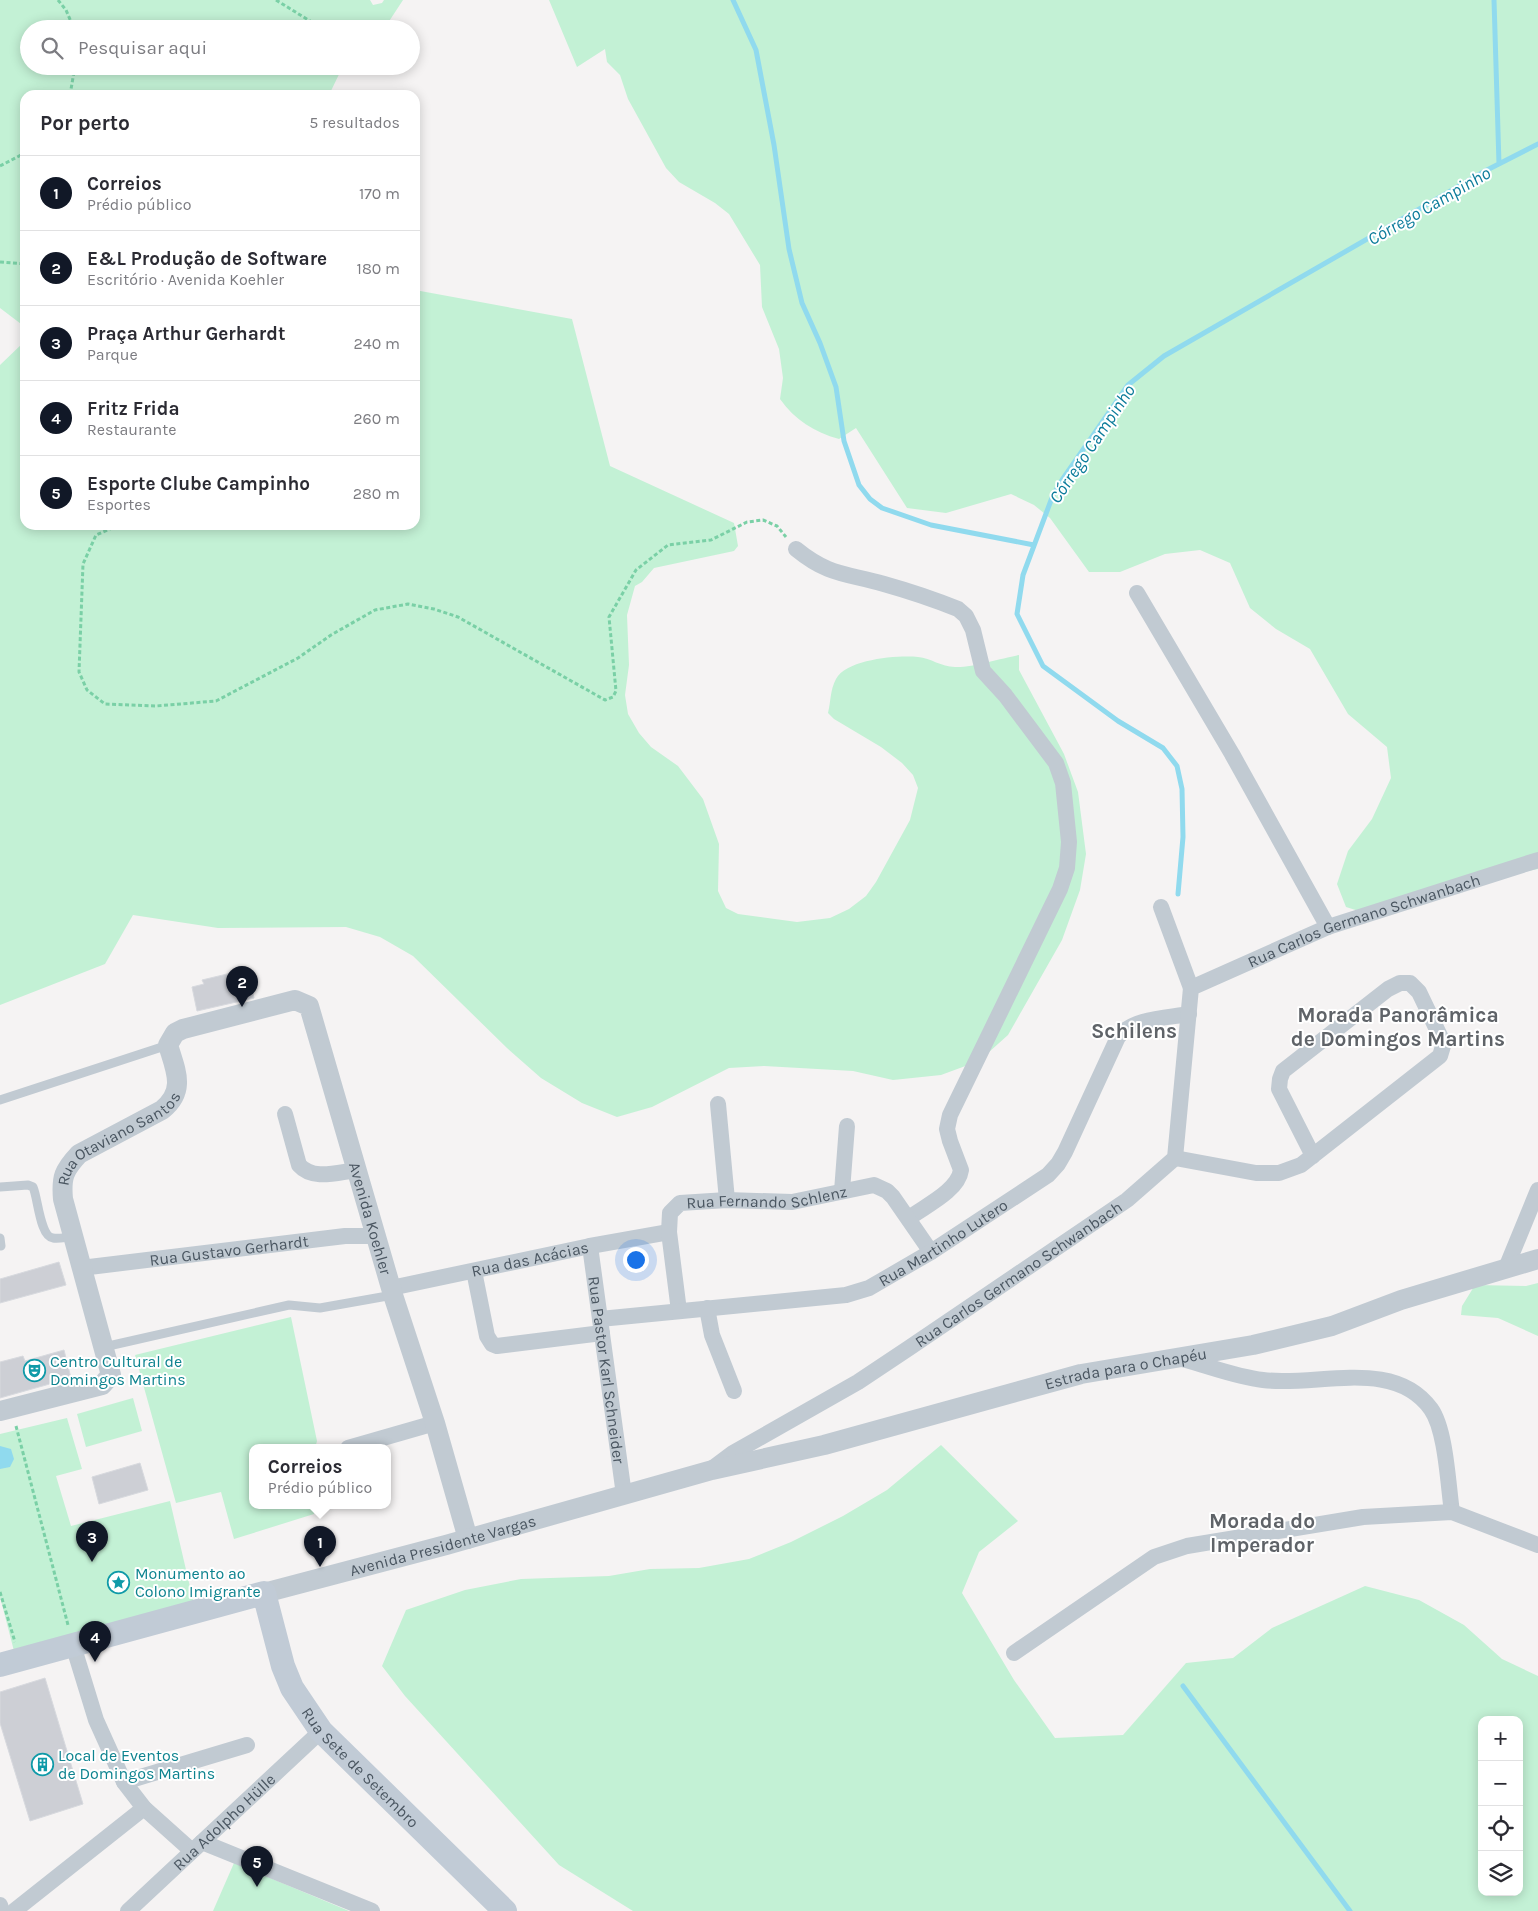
<!DOCTYPE html>
<html lang="pt">
<meta charset="utf-8">
<style>
body{margin:0;font-family:Karla,sans-serif;background:#f7f7f7;color:#2b2b33}
.controls{position:absolute;right:15px;bottom:15px;display:grid;overflow:hidden;border-radius:10px;box-shadow:0 2px 12px #0003}
.controls button{width:45px;height:45px;display:grid;place-items:center;padding:0;border:0;border-bottom:1px solid #e1e1e2;background:#fff;color:#2b2b33;font:25px sans-serif}
.you{position:absolute;left:635px;top:1259px;width:18px;height:18px;margin:-12px;border:4px solid #fff;border-radius:50%;background:#1a73e8;box-shadow:0 0 0 8px #1a73e833}
.badge{display:grid;place-items:center;width:32px;height:32px;border-radius:50%;background:#111827;color:#fff;font-size:16px;font-weight:700}
.pin{position:absolute;translate:-50% -41px;filter:drop-shadow(0 1px 2px #0008)}
.pin::after{content:'';position:absolute;top:26px;width:18px;height:15px;background:inherit;clip-path:polygon(0 0,100% 0,50% 100%)}
.popup{position:absolute;left:249px;top:1444px;width:142px;height:65px;box-sizing:border-box;display:grid;place-content:center;border-radius:10px;background:#fff;filter:drop-shadow(0 1px 4px #0005);font-size:16px;white-space:nowrap;color:#7c7c81}
.popup b{font-size:19px;color:#2b2b33}
.popup::after{content:'';position:absolute;left:50%;top:100%;margin-left:-10px;border:10px solid transparent;border-top-color:#fff}
.list{margin:0;padding:0;list-style:none}
h2{display:flex;justify-content:space-between;align-items:center;height:65px;margin:0;padding:0 20px;font-size:21px}
h2 small{font-size:16px;font-weight:400;color:#7c7c81}
.list li{display:grid;grid-template-columns:32px 1fr auto;gap:15px;align-items:center;box-sizing:border-box;height:75px;padding:0 20px;border-top:1px solid #e1e1e2}
.list b{display:block;font-size:19px;white-space:nowrap}
.list p{margin:0;font-size:16px;white-space:nowrap;color:#7c7c81}
.list em{font-size:16px;font-style:normal;color:#7c7c81}
.icon{flex:none;width:28px;height:28px;fill:none;stroke:currentColor;stroke-width:2;stroke-linecap:round;stroke-linejoin:round}
.map{position:relative;flex:none;width:1538px;height:1911px;overflow:hidden}
.search{position:absolute;background:#fff;box-shadow:0 2px 12px #0003;left:20px;top:20px;width:400px;height:55px;display:flex;align-items:center;gap:12px;box-sizing:border-box;padding:0 18px;border-radius:28px;color:#7c7c81;font-size:19px}
.panel{position:absolute;background:#fff;box-shadow:0 2px 12px #0003;left:20px;top:90px;width:400px;height:440px;border-radius:15px}
.map>svg:first-child{display:block}
.green{fill:#c3f1d5;fill-rule:evenodd}
.water{fill:#90daee}
.lines{fill:none;stroke-linecap:round;stroke-linejoin:round}
.stream{stroke:#90daee;stroke-width:5}
.building{fill:#cdcfd5;stroke:#d7d9de}
.path{stroke:#7ad0a6;stroke-width:3;stroke-dasharray:4 2.5;stroke-linecap:butt}
.service{stroke:#c1cad2;stroke-width:9}
.minor{stroke:#c1cad2;stroke-width:16}
.tertiary{stroke:#c1cad2;stroke-width:20}
.secondary{stroke:#c1cbd6;stroke-width:24}
.labels{text-anchor:middle;stroke-width:4;stroke-linejoin:round;paint-order:stroke}
.street-label{font-size:16px;fill:#4a5661;stroke:#fff}
.culture-label{font-size:16px;fill:#0d838f;stroke:#fff;text-anchor:start}
.water-label{font-size:18px;font-style:italic;fill:#0c7c9b;stroke:#fff}
.district-label{font-size:21px;font-weight:bold;fill:#5f6368;stroke:#fff}
</style>
<div class="map">
<svg width="1538" height="1911" viewBox="0 0 1538 1911">
<rect width="100%" height="100%" fill="#f5f3f3"/>
<!-- green -->
<path class="green" d="M 0,0 L 370,0 L 373,5 L 382,3 L 384,0 L 403,0 L 384,29 L 29,29 L 29,66 L 343,66 L 329,95 L 25,95 L 25,327 L 0,308 Z
M 549,0 L 1538,0 L 1538,869 L 1471,882 L 1381,918 L 1346,907 L 1337,884 L 1348,851 L 1372,819 L 1391,778 L 1387,747 L 1348,714 L 1310,649 L 1276,629 L 1250,608 L 1230,563 L 1200,550 L 1165,554 L 1120,572 L 1089,572 L 1050,518 L 1034,505 L 1011,494 L 946,513 L 907,508 L 856,428 L 839,439 C 814,432 795,420 780,399 L 783,378 L 779,349 L 762,307 L 760,265 L 729,214 L 715,203 L 679,182 L 666,168 L 628,99 L 620,75 L 607,62 L 605,49 L 577,67 Z
M 415,290 L 572,319 L 610,466 L 734,523 L 738,546 L 734,551 L 654,568 L 642,582 L 635,586 L 627,615 L 629,665 L 625,695 L 628,714 L 639,733 L 651,747 L 678,766 L 703,799 L 719,844 L 718,891 L 726,908 L 738,914 L 797,922 L 830,918 L 849,909 L 866,896 L 876,882 L 910,820 L 918,788 L 913,775 L 902,763 L 881,747 L 834,719 L 828,713 C 831,701 830,690 836,679 C 847,659 898,655 918,657 C 931,658 941,667 955,667 C 971,668 1002,658 1019,655 L 1019,670 L 1064,754 L 1078,792 L 1086,854 L 1080,890 L 1062,940 L 1008,1035 L 979,1061 L 941,1075 L 893,1080 L 853,1071 L 764,1066 L 729,1068 L 652,1107 L 617,1117 L 582,1103 L 541,1078 L 507,1048 L 413,956 L 380,937 L 346,927 L 218,928 L 133,915 L 105,964 L 0,1005 L 0,365 L 25,341 L 25,525 L 415,525 Z
M 1538,1283 L 1538,1336 L 1498,1318 L 1461,1315 L 1462,1306 L 1475,1285 L 1526,1286 Z
M 291,1317 L 317,1441 L 315,1448 L 252,1448 L 252,1506 L 313,1506 L 314,1514 L 234,1539 L 221,1492 L 176,1503 L 135,1355 Z
M 133,1398 L 142,1431 L 86,1447 L 77,1414 Z
M 67,1418 L 82,1469 L 56,1476 L 71,1526 L 170,1501 L 194,1604 L 14,1651 L 0,1597 L 0,1434 Z
M 941,1445 L 1018,1521 L 979,1552 L 962,1593 L 1014,1680 L 1055,1738 L 1123,1735 L 1186,1663 L 1233,1658 L 1272,1628 L 1365,1586 L 1419,1600 L 1464,1625 L 1502,1659 L 1538,1676 L 1538,1911 L 633,1911 L 559,1865 L 405,1696 L 382,1666 L 406,1610 L 465,1590 L 521,1579 L 609,1576 L 650,1569 L 699,1568 L 749,1559 L 791,1542 L 843,1516 L 887,1490 ZM 1482,1720 L 1519,1720 L 1519,1892 L 1482,1892 Z
M 234,1863 L 349,1911 L 213,1911 Z"/>
<!-- water -->
<path class="water" d="M 0,1446 L 11,1449 L 14,1459 L 10,1467 L 0,1469 Z"/>
<g class="lines">
<!-- stream -->
<path class="stream" d="M 733,0 L 756,50 L 774,145 L 789,249 L 802,303 L 820,343 L 836,387 L 844,441 L 859,485 L 870,499 L 882,508 L 931,525 L 1034,545
M 1494,0 L 1499,164
M 1178,894 L 1183,837 L 1182,789 L 1177,766 L 1163,748 L 1118,721 L 1043,666 L 1017,614 L 1023,575 L 1053,495 L 1062,480 L 1128,385 L 1164,356 L 1487,170 L 1538,144
M 1183,1686 L 1350,1911"/>
</g>
<!-- building -->
<path class="building" d="M 248,969 L 254,998 L 197,1011 L 192,987 L 204,984 L 202,980 Z
M 59,1262 L 66,1285 L 0,1303 L 0,1279 Z
M 64,1350 L 71,1378 L 0,1398 L 0,1362 L 23,1356 L 25,1361 Z
M 140,1463 L 148,1490 L 99,1504 L 92,1477 Z
M 45,1678 L 83,1804 L 30,1821 L 0,1723 L 0,1692 Z"/>
<g class="lines">
<!-- path -->
<path class="path" d="M 58,0 L 66,10 L 74,29
M 276,0 L 323,29
M 70,95 L 75,66
M 0,166 L 25,153
M 0,262 L 25,264
M 119,525 L 96,535 L 83,564 L 79,672 L 87,690 L 105,704 L 156,706 L 216,701 L 298,658 L 331,635 L 375,610 L 408,604 L 434,609 L 458,617 L 605,700 L 613,697 L 616,691 L 609,617 L 636,570 L 668,545 L 711,540 L 747,522 L 763,520 L 777,526 L 786,537
M 16,1426 L 68,1625
M 0,1592 L 15,1642"/>
<!-- service -->
<path class="service" d="M 0,1100 L 168,1045
M 0,1187 L 28,1185 L 33,1187 C 38,1198 40,1237 53,1238 C 59,1239 67,1237 73,1237
M 0,1238 L 1,1246
M 104,1347 L 289,1305 L 320,1308 L 393,1295"/>
<!-- minor -->
<g class="minor">
<path d="M 796,549 C 829,576 846,573 884,584 C 909,591 933,599 958,609 L 966,616 L 973,630 L 983,671 L 1005,695 L 1056,763 L 1063,783 L 1069,842 L 1067,868 L 1060,889 L 950,1115 L 947,1129 L 950,1141 L 961,1170 C 958,1191 925,1206 909,1218"/>
<path d="M 1137,593 L 1232,754 L 1328,927"/>
<path d="M 1161,907 L 1191,988"/>
<path d="M 718,1104 L 727,1200"/>
<path d="M 285,1114 L 299,1165 C 313,1181 338,1172 357,1170"/>
<path d="M 1175,1158 L 1256,1173 L 1279,1173 L 1301,1165 L 1440,1056 L 1443,1046 L 1441,1038 L 1419,992 L 1410,983 L 1400,983 L 1388,989 L 1283,1071 L 1280,1079 L 1279,1089 L 1313,1156"/>
<path d="M 842,1191 L 847,1126"/>
<path id="s1" d="M 590,1246 L 624,1495"/>
<path id="s2" d="M 81,1268 L 345,1236 L 376,1236"/>
<path d="M 1506,1268 L 1538,1190"/>
<path d="M 474,1271 L 487,1336 L 492,1344 L 497,1346 L 602,1333"/>
<path id="s3" d="M 391,1288 L 590,1246 L 669,1232"/>
<path d="M 707,1308 L 712,1335 L 734,1391"/>
<path id="s4" d="M 679,1311 L 669,1232 L 670,1213 L 680,1203 L 727,1200 L 792,1202 L 874,1185 L 887,1191 L 893,1197 L 931,1252"/>
<path id="s5" d="M 600,1319 L 846,1295 L 869,1288 L 931,1252 L 1048,1175 L 1058,1164 L 1065,1152 L 1118,1037 C 1133,1018 1166,1018 1189,1014"/>
<path d="M 1182,1359 C 1209,1366 1236,1377 1263,1380 C 1317,1387 1394,1357 1431,1409 C 1446,1430 1448,1485 1452,1512"/>
<path d="M 348,1448 L 435,1423"/>
<path id="s6" d="M 713,1468 L 733,1453 L 858,1382 L 909,1348 L 1127,1200 L 1175,1158 L 1191,988 L 1328,927 L 1538,860"/>
<path d="M 73,1645 L 96,1720 L 124,1782 L 144,1808 L 192,1851"/>
<path d="M 1014,1653 L 1154,1557 L 1187,1546 L 1363,1517 L 1452,1512 L 1538,1545"/>
<path d="M 124,1782 L 247,1745"/>
<path d="M 202,1842 L 372,1911"/>
<path d="M 0,1905 L 2,1911"/>
<path d="M 14,1911 L 144,1808"/>
<path id="s7" d="M 128,1911 L 321,1731"/>
</g>
<!-- tertiary -->
<g class="tertiary">
<path id="s8" d="M 0,1411 L 102,1385 L 111,1375 L 63,1199 C 61,1177 64,1170 79,1154 L 162,1110 C 186,1091 176,1071 168,1045 L 175,1033 L 183,1029 L 295,1000 L 309,1006 L 393,1295 L 435,1423 L 468,1539"/>
<path id="s9" d="M 264,1593 L 446,1545 L 712,1470 L 824,1445 L 1081,1374 L 1253,1345 L 1332,1326 L 1401,1300 L 1538,1259"/>
</g>
<!-- secondary -->
<path class="secondary" id="s10" d="M 0,1665 L 264,1593 L 283,1666 L 292,1688 L 321,1731 L 505,1911"/>
</g>
<!-- icons -->
<defs>
<symbol id="theatre-ring" viewBox="-11 -11 22 22"><circle r="9.5" fill="#fff" stroke="#0f9aa8" stroke-width="1.5"/><path d="M-5-5.5Q0-4 5-5.5V0Q5 5 0 6Q-5 5-5 0ZM-3.3-2.5H-1v1.5H-3.3ZM1-2.5H3.3v1.5H1ZM-2.8 1Q0 5.5 2.8 1Z" fill="#0f9aa8"/></symbol>
<symbol id="sight-ring" viewBox="-11 -11 22 22"><circle r="9.5" fill="#fff" stroke="#0f9aa8" stroke-width="1.5"/><path d="M0-6L1.8-2.2L6-1.7L2.9 1.2L3.7 5.4L0 3.3L-3.7 5.4L-2.9 1.2L-6-1.7L-1.8-2.2Z" fill="#0f9aa8"/></symbol>
<symbol id="building-ring" viewBox="-11 -11 22 22"><circle r="9.5" fill="#fff" stroke="#0f9aa8" stroke-width="1.5"/><path d="M-4-6H4V6H1V3H-1V6H-4ZM-2.5-4.3h1.7v1.8h-1.7ZM.8-4.3h1.7v1.8H.8ZM-2.5-1h1.7V.8h-1.7ZM.8-1h1.7V.8H.8Z" fill="#0f9aa8"/></symbol>
</defs>
<g fill-rule="evenodd">
<use href="#theatre-ring" x="22" y="1358" width="25" height="25"/>
<use href="#sight-ring" x="106" y="1570" width="25" height="25"/>
<use href="#building-ring" x="30" y="1752" width="25" height="25"/>
</g>
<g class="labels">
<!-- street labels -->
<g class="street-label">
<text dy="6" stroke="none"><textPath href="#s6" startOffset="914">Rua Carlos Germano Schwanbach</textPath></text>
<text dy="6" stroke="none"><textPath href="#s8" startOffset="391">Rua Otaviano Santos</textPath></text>
<text dy="6" stroke="none"><textPath href="#s4" startOffset="200">Rua Fernando Schlenz</textPath></text>
<text dy="6" stroke="none"><textPath href="#s8" startOffset="891">Avenida Koehler</textPath></text>
<text dy="6" stroke="none"><textPath href="#s5" startOffset="358">Rua Martinho Lutero</textPath></text>
<text dy="6" stroke="none"><textPath href="#s2" startOffset="149">Rua Gustavo Gerhardt</textPath></text>
<text dy="6" stroke="none"><textPath href="#s3" startOffset="142">Rua das Acácias</textPath></text>
<text dy="6" stroke="none"><textPath href="#s6" startOffset="362">Rua Carlos Germano Schwanbach</textPath></text>
<text dy="6" stroke="none"><textPath href="#s9" startOffset="891">Estrada para o Chapéu</textPath></text>
<text dy="6" stroke="none"><textPath href="#s1" startOffset="125">Rua Pastor Karl Schneider</textPath></text>
<text dy="6" stroke="none"><textPath href="#s9" startOffset="185">Avenida Presidente Vargas</textPath></text>
<text dy="6" stroke="none"><textPath href="#s10" startOffset="478">Rua Sete de Setembro</textPath></text>
<text dy="6" stroke="none"><textPath href="#s7" startOffset="131">Rua Adolpho Hülle</textPath></text>
</g>
<!-- culture labels -->
<g class="culture-label">
<text x="50" y="1367">Centro Cultural de<tspan x="50" dy="18">Domingos Martins</tspan></text>
<text x="135" y="1579">Monumento ao<tspan x="135" dy="18">Colono Imigrante</tspan></text>
<text x="58" y="1761">Local de Eventos<tspan x="58" dy="18">de Domingos Martins</tspan></text>
</g>
<!-- water labels -->
<g class="water-label">
<text transform="translate(1429 206) rotate(-30)" y="6">Córrego Campinho</text>
<text transform="translate(1092 444) rotate(-56)" y="6">Córrego Campinho</text>
</g>
<!-- district labels -->
<g class="district-label">
<text x="1398" y="1022">Morada Panorâmica<tspan x="1398" dy="24">de Domingos Martins</tspan></text>
<text x="1134" y="1038">Schilens</text>
<text x="1262" y="1528">Morada do<tspan x="1262" dy="24">Imperador</tspan></text>
</g>
</g>
</svg>
<div class="controls">
<button>+</button>
<button>−</button>
<button><svg class="icon" aria-label="locate" viewBox="0 0 24 24"><circle cx="12" cy="12" r="6"/><path d="M12 2v4M12 18v4M2 12h4M18 12h4"/></svg></button>
<button><svg class="icon" aria-label="layers" viewBox="0 0 24 24"><path d="M12 4l9 5-9 5-9-5zM3 14l9 5 9-5"/></svg></button>
</div>
<div class="you"></div>
<div class="pin badge" style="left:320px;top:1567px">1</div>
<div class="popup"><b>Correios</b>Prédio público</div>
<div class="pin badge" style="left:242px;top:1007px">2</div>
<div class="pin badge" style="left:92px;top:1562px">3</div>
<div class="pin badge" style="left:95px;top:1662px">4</div>
<div class="pin badge" style="left:257px;top:1887px">5</div>
<div class="search"><svg class="icon" aria-label="search" viewBox="0 0 24 24"><circle cx="10" cy="10" r="6"/><path d="M15 15l6 6"/></svg>Pesquisar aqui</div>
<section class="panel">
<h2>Por perto<small>5 resultados</small></h2>
<ul class="list">
<li><span class="badge">1</span><div><b>Correios</b><p>Prédio público</p></div><em>170 m</em></li>
<li><span class="badge">2</span><div><b>E&amp;L Produção de Software</b><p>Escritório · Avenida Koehler</p></div><em>180 m</em></li>
<li><span class="badge">3</span><div><b>Praça Arthur Gerhardt</b><p>Parque</p></div><em>240 m</em></li>
<li><span class="badge">4</span><div><b>Fritz Frida</b><p>Restaurante</p></div><em>260 m</em></li>
<li><span class="badge">5</span><div><b>Esporte Clube Campinho</b><p>Esportes</p></div><em>280 m</em></li>
</ul>
</section>
</div>
